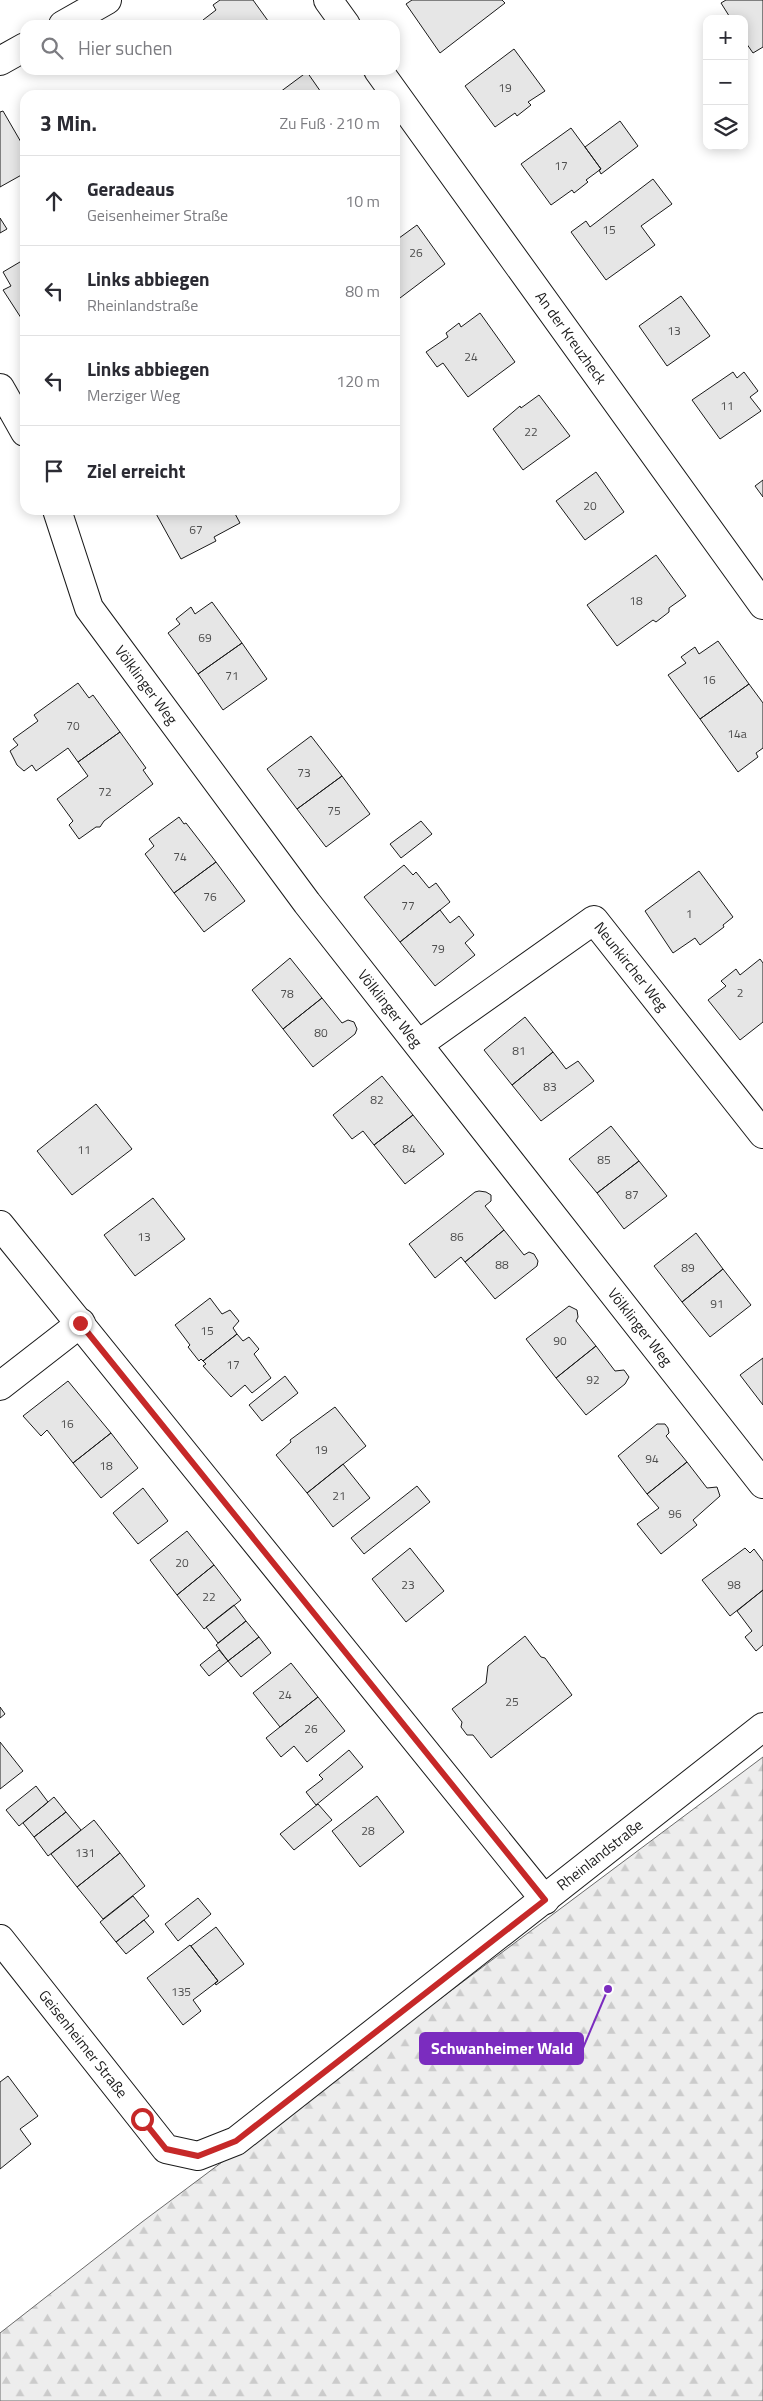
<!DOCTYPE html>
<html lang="de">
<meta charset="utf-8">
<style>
body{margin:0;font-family:"Titillium Web",sans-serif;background:#f2f2f3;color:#2b2b33}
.controls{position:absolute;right:15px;top:15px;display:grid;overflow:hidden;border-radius:10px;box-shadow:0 2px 12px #0003}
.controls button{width:45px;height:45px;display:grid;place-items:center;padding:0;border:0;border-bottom:1px solid #e1e1e2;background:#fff;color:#2b2b33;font:25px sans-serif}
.stop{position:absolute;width:15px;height:15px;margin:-11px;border:4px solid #c62828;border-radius:50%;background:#fff}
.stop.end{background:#c62828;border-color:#fff;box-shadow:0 1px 5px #0008}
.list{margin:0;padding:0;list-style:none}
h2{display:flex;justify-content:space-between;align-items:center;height:65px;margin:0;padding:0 20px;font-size:21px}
h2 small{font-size:16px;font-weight:400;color:#7c7c81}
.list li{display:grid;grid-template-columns:32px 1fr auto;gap:15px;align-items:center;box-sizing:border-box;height:90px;padding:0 20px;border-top:1px solid #e1e1e2}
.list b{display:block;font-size:19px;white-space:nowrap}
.list p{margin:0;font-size:16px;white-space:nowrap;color:#7c7c81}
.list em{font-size:16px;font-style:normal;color:#7c7c81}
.icon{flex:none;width:28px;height:28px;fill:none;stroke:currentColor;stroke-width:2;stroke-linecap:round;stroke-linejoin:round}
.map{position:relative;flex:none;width:763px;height:2401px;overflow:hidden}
.search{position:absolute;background:#fff;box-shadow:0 2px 12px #0003;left:20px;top:20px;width:380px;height:55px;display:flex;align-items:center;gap:12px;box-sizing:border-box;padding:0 18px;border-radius:15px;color:#7c7c81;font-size:19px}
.panel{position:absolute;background:#fff;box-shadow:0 2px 12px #0003;left:20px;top:90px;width:380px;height:425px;border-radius:15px}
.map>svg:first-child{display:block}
.forest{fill:url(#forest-firs);stroke:#6a6a6a}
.building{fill:#e6e6e6;stroke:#1a1a1a}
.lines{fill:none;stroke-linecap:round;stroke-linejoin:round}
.street-casing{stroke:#1a1a1a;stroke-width:30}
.street{stroke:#fff;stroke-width:28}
.route{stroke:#c62828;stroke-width:6}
.labels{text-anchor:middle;stroke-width:4;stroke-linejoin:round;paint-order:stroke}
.number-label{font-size:12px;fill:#4d4d4d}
.street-label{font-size:15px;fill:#1a1a1a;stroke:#fff}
.leader{fill:none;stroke:#7b2cbf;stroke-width:2}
.callout-dot{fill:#7b2cbf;stroke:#fff;stroke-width:2}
.callout{fill:#7b2cbf;stroke:#7b2cbf;stroke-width:2}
.callout-label{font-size:16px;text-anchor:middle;font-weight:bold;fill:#fff}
</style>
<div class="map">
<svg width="763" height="2401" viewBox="0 0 763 2401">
<defs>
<pattern id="forest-firs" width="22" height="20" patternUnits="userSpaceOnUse" patternTransform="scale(1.25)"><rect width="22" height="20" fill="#ededed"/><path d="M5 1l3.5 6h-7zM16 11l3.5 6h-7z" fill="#cbcbcb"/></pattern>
</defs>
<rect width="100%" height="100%" fill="#fff"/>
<!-- forest -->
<path class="forest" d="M 763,1757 L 763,2401 L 0,2401 L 0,2333 L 142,2222 Z"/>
<!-- building -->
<path class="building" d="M 220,0 L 253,0 L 271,25 L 206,25 L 203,20 L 216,10 L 213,5 Z
M 412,0 L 502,0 L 505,3 L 440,53 L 406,4 Z
M 726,0 L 763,0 L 763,47 L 753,53 L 744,40 L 744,19 L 731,19 L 721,3 Z
M 514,49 L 545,91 L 528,102 L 531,105 L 517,116 L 515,113 L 495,127 L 465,86 Z
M 307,72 L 323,95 L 276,95 Z
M 3,111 L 25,149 L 25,173 L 0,187 L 0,112 Z
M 620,121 L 638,146 L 601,174 L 599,170 L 601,169 L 585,147 Z
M 571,128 L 601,169 L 586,180 L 588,182 L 574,193 L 572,190 L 551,205 L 521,164 Z
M 653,179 L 672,204 L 641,226 L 655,245 L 606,280 L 571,232 L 586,221 L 590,227 Z
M 0,218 L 7,229 L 0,233 Z
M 417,225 L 445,264 L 400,298 L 395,291 L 395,241 Z
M 25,259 L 25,324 L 3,290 L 11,286 L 3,272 Z
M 681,296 L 710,336 L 667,366 L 639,326 Z
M 480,313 L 515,362 L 468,397 L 443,363 L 437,367 L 426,352 L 448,337 L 446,333 L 459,323 L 461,327 Z
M 733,372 L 737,378 L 744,372 L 758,391 L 750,397 L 761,411 L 720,439 L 692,400 Z
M 539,395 L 570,436 L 523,470 L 493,429 L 520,406 L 521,408 Z
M 596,472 L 624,512 L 585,540 L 556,501 Z
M 763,480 L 763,497 L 755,486 Z
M 154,510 L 233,510 L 240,523 L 214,537 L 216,541 L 181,559 Z
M 656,555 L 686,596 L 669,608 L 669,612 L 656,622 L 653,620 L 617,646 L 587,605 Z
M 212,602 L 242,643 L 198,674 L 168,633 L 180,624 L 176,619 L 191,607 L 195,614 Z
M 718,641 L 749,684 L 700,719 L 668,675 L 686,663 L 681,657 L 695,647 L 699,654 Z
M 242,643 L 267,679 L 223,710 L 198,674 Z
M 78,683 L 89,698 L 93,695 L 120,732 L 78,762 L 68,748 L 36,771 L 32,765 L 24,771 L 17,765 L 10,751 L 18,745 L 13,739 L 38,721 L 34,715 Z
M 749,684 L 763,703 L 763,748 L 756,753 L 758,757 L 738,772 L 700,719 Z
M 120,732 L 146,768 L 143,770 L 153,784 L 104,821 L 100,827 L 96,827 L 79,839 L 69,825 L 73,821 L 57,799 L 88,776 L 78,762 Z
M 311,736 L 342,776 L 297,809 L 267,769 Z
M 342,776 L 370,814 L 326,847 L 297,809 Z
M 179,817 L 184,824 L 186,823 L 216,862 L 174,893 L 145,854 L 154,846 L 149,839 Z
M 421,821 L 432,834 L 401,858 L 390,844 Z
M 216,862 L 245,901 L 204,932 L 174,893 Z
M 404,865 L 413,875 L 416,872 L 429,888 L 436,883 L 450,902 L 400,942 L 364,897 Z
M 699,871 L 733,917 L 723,925 L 724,927 L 700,945 L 695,938 L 673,953 L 645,911 Z
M 440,910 L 450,923 L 459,916 L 474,935 L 465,943 L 475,955 L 435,986 L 400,942 Z
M 290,958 L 322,998 L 283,1029 L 252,990 Z
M 760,959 L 763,963 L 763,1022 L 740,1040 L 708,1000 L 726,986 L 721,981 L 736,969 L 740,975 Z
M 322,998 L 342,1023 L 348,1020 L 354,1022 L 357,1029 L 355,1034 L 313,1067 L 283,1029 Z
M 525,1017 L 553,1052 L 512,1085 L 484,1050 Z
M 553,1052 L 566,1069 L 578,1061 L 594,1081 L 541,1121 L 512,1085 Z
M 382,1076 L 413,1115 L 374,1145 L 363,1131 L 352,1139 L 333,1115 Z
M 96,1104 L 132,1149 L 72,1195 L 37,1151 Z
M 413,1115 L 444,1154 L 405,1184 L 374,1145 Z
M 611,1126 L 639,1161 L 597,1193 L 569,1159 Z
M 639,1161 L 667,1196 L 624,1229 L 597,1193 Z
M 479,1191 L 486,1192 L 491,1195 L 491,1201 L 485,1206 L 504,1230 L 465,1262 L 461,1257 L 435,1278 L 409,1244 L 475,1192 Z
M 153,1198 L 185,1239 L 135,1276 L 104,1235 Z
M 504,1230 L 524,1255 L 529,1252 L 534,1254 L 538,1261 L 537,1266 L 495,1299 L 465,1262 Z
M 696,1233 L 723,1269 L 682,1302 L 654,1266 Z
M 723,1269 L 751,1305 L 710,1337 L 682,1302 Z
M 210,1298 L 222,1314 L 230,1310 L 239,1321 L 233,1328 L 237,1334 L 203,1361 L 201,1359 L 199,1361 L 188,1347 L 190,1345 L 175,1325 Z
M 569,1306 L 577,1310 L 578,1317 L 576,1321 L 596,1346 L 556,1378 L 526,1339 Z
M 237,1334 L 243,1341 L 249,1337 L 259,1349 L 254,1354 L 271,1378 L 252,1393 L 245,1385 L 231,1397 L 203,1366 L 206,1364 L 203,1361 Z
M 596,1346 L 615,1371 L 624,1370 L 629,1377 L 625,1384 L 586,1415 L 556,1378 Z
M 763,1358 L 763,1405 L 740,1375 Z
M 285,1376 L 298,1393 L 262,1421 L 249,1405 Z
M 68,1381 L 111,1433 L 73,1463 L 47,1430 L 41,1436 L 23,1416 Z
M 335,1407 L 366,1446 L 307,1493 L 276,1455 L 291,1442 L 290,1440 Z
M 657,1424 L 665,1424 L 668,1428 L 669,1433 L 666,1436 L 687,1462 L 647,1494 L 618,1456 Z
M 111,1433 L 138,1468 L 101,1498 L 73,1463 Z
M 687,1462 L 707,1488 L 717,1487 L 720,1496 L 693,1520 L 697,1525 L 661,1554 L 637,1524 L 659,1508 L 647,1494 Z
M 343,1464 L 370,1498 L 333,1527 L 307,1493 Z
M 417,1486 L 430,1502 L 364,1554 L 351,1538 Z
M 143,1488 L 168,1521 L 138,1544 L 113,1513 Z
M 187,1531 L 214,1565 L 177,1595 L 150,1560 Z
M 410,1548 L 444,1591 L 406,1622 L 372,1579 Z
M 745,1548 L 750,1553 L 754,1549 L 763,1561 L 763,1590 L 730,1616 L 702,1580 Z
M 214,1565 L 241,1600 L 204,1629 L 177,1595 Z
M 763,1590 L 763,1645 L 756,1651 L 745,1637 L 752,1631 L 737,1611 Z
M 234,1605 L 246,1621 L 218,1643 L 206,1627 Z
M 246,1621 L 259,1637 L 228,1661 L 216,1645 Z
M 525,1636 L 541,1657 L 545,1658 L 572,1695 L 491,1758 L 473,1735 L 467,1735 L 461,1727 L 462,1722 L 452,1709 L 486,1683 L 488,1666 Z
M 259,1637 L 271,1653 L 241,1677 L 228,1661 Z
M 219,1650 L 228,1661 L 209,1676 L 200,1665 Z
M 291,1663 L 318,1697 L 280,1727 L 253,1693 Z
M 318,1697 L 345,1731 L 307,1762 L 294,1746 L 281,1757 L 266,1738 Z
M 0,1707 L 5,1714 L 0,1718 Z
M 0,1742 L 23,1771 L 0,1789 Z
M 349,1750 L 363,1767 L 316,1805 L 306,1792 L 323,1779 L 319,1775 Z
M 36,1786 L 48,1802 L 19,1826 L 6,1810 Z
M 377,1796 L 404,1832 L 360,1867 L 332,1831 Z
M 54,1797 L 66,1812 L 34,1837 L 23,1823 Z
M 318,1804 L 332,1820 L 294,1850 L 280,1834 Z
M 66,1812 L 81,1830 L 48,1856 L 34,1837 Z
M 94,1820 L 120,1853 L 77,1887 L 51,1854 Z
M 120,1853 L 145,1886 L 103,1919 L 77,1887 Z
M 133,1896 L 149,1916 L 116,1942 L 100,1922 Z
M 198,1898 L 211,1914 L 178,1941 L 165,1924 Z
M 144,1920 L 154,1932 L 126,1954 L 116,1942 Z
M 216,1927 L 244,1964 L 216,1985 L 215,1983 L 218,1981 L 191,1946 Z
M 190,1945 L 218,1981 L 193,2000 L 201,2011 L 183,2025 L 147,1978 Z
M 8,2076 L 38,2116 L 20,2129 L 31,2144 L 0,2169 L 0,2082 Z"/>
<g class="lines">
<defs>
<g id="street">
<path d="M 328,0 L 346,25"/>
<path d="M 63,25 L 107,0"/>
<path d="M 0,61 L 25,47"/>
<path id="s1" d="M 378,70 L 763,605"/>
<path d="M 0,388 L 25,432"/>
<path id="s2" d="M 57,510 L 89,608 L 307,903 L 763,1484"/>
<path id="s3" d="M 419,1044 L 594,920 L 763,1134"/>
<path d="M 0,1225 L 545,1900"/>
<path d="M 0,1386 L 81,1323"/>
<path id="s4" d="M 0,1939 L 166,2149 L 198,2156 L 236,2141 L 763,1727"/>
</g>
</defs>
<!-- street casing -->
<use href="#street" class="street-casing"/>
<!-- street -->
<use href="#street" class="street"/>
</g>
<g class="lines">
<!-- route -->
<path class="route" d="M 80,1323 L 545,1900 L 236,2141 L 198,2156 L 166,2149 L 142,2119"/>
</g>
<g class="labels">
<!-- number labels -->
<g class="number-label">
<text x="505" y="92">19</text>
<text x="561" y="170">17</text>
<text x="609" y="234">15</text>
<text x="416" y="257">26</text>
<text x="674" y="335">13</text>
<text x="471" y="361">24</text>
<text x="727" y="410">11</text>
<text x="531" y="436">22</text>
<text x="590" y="510">20</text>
<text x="196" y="534">67</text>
<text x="636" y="605">18</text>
<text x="205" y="642">69</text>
<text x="232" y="680">71</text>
<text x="709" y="684">16</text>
<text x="73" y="730">70</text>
<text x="737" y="738">14a</text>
<text x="304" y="777">73</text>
<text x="105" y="796">72</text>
<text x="334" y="815">75</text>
<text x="180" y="861">74</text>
<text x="210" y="901">76</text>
<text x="408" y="910">77</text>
<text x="689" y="918">1</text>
<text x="438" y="953">79</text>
<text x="740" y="997">2</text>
<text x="287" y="998">78</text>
<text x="321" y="1037">80</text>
<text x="519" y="1055">81</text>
<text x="550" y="1091">83</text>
<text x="377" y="1104">82</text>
<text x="409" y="1153">84</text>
<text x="84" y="1154">11</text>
<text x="604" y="1164">85</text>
<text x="632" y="1199">87</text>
<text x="144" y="1241">13</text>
<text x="457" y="1241">86</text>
<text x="502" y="1269">88</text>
<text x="688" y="1272">89</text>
<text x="717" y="1308">91</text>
<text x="207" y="1335">15</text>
<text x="560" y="1345">90</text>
<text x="233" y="1369">17</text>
<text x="593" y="1384">92</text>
<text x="67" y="1428">16</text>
<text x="321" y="1454">19</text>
<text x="652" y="1463">94</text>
<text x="106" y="1470">18</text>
<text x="339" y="1500">21</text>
<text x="675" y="1518">96</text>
<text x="182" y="1567">20</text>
<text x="408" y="1589">23</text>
<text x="734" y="1589">98</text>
<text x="209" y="1601">22</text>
<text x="285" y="1699">24</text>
<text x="512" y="1706">25</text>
<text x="311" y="1733">26</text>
<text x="368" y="1835">28</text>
<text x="85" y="1857">131</text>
<text x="181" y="1996">135</text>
</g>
<!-- street labels -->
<g class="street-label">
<text dy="5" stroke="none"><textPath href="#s1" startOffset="330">An der Kreuzheck</textPath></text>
<text dy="5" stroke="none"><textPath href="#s2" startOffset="199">Völklinger Weg</textPath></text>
<text dy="5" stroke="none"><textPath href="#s3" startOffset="274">Neunkircher Weg</textPath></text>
<text dy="5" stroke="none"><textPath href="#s2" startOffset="604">Völklinger Weg</textPath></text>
<text dy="5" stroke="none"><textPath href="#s2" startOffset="1009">Völklinger Weg</textPath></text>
<text dy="5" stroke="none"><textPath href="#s4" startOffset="804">Rheinlandstraße</textPath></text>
<text dy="5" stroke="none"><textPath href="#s4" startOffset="134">Geisenheimer Straße</textPath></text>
</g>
</g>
<!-- callouts -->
<path class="leader" d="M608 1989L583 2048"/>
<circle class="callout-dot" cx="608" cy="1989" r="5"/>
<rect class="callout" x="420" y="2033" width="163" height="31" rx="5"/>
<g class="callout-label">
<text x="502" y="2054">Schwanheimer Wald</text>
</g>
</svg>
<div class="controls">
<button>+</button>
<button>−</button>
<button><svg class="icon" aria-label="layers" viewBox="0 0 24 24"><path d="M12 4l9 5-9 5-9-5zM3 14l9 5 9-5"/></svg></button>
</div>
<div class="stop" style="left:142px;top:2119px"></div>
<div class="stop end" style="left:80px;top:1323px"></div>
<div class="search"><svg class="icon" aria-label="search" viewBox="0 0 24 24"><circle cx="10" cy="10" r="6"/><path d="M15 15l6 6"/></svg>Hier suchen</div>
<section class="panel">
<h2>3 Min.<small>Zu Fuß · 210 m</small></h2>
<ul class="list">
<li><svg class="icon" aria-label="ahead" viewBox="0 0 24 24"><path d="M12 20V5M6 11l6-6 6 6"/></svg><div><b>Geradeaus</b><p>Geisenheimer Straße</p></div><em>10 m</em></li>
<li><svg class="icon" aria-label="left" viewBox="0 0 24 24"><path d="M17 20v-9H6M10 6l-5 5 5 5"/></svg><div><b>Links abbiegen</b><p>Rheinlandstraße</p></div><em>80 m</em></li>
<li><svg class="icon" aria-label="left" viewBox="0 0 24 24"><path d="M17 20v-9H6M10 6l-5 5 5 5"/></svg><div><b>Links abbiegen</b><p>Merziger Weg</p></div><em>120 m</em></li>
<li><svg class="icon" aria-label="arrive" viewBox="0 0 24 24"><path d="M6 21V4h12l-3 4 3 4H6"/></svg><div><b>Ziel erreicht</b></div></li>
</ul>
</section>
</div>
